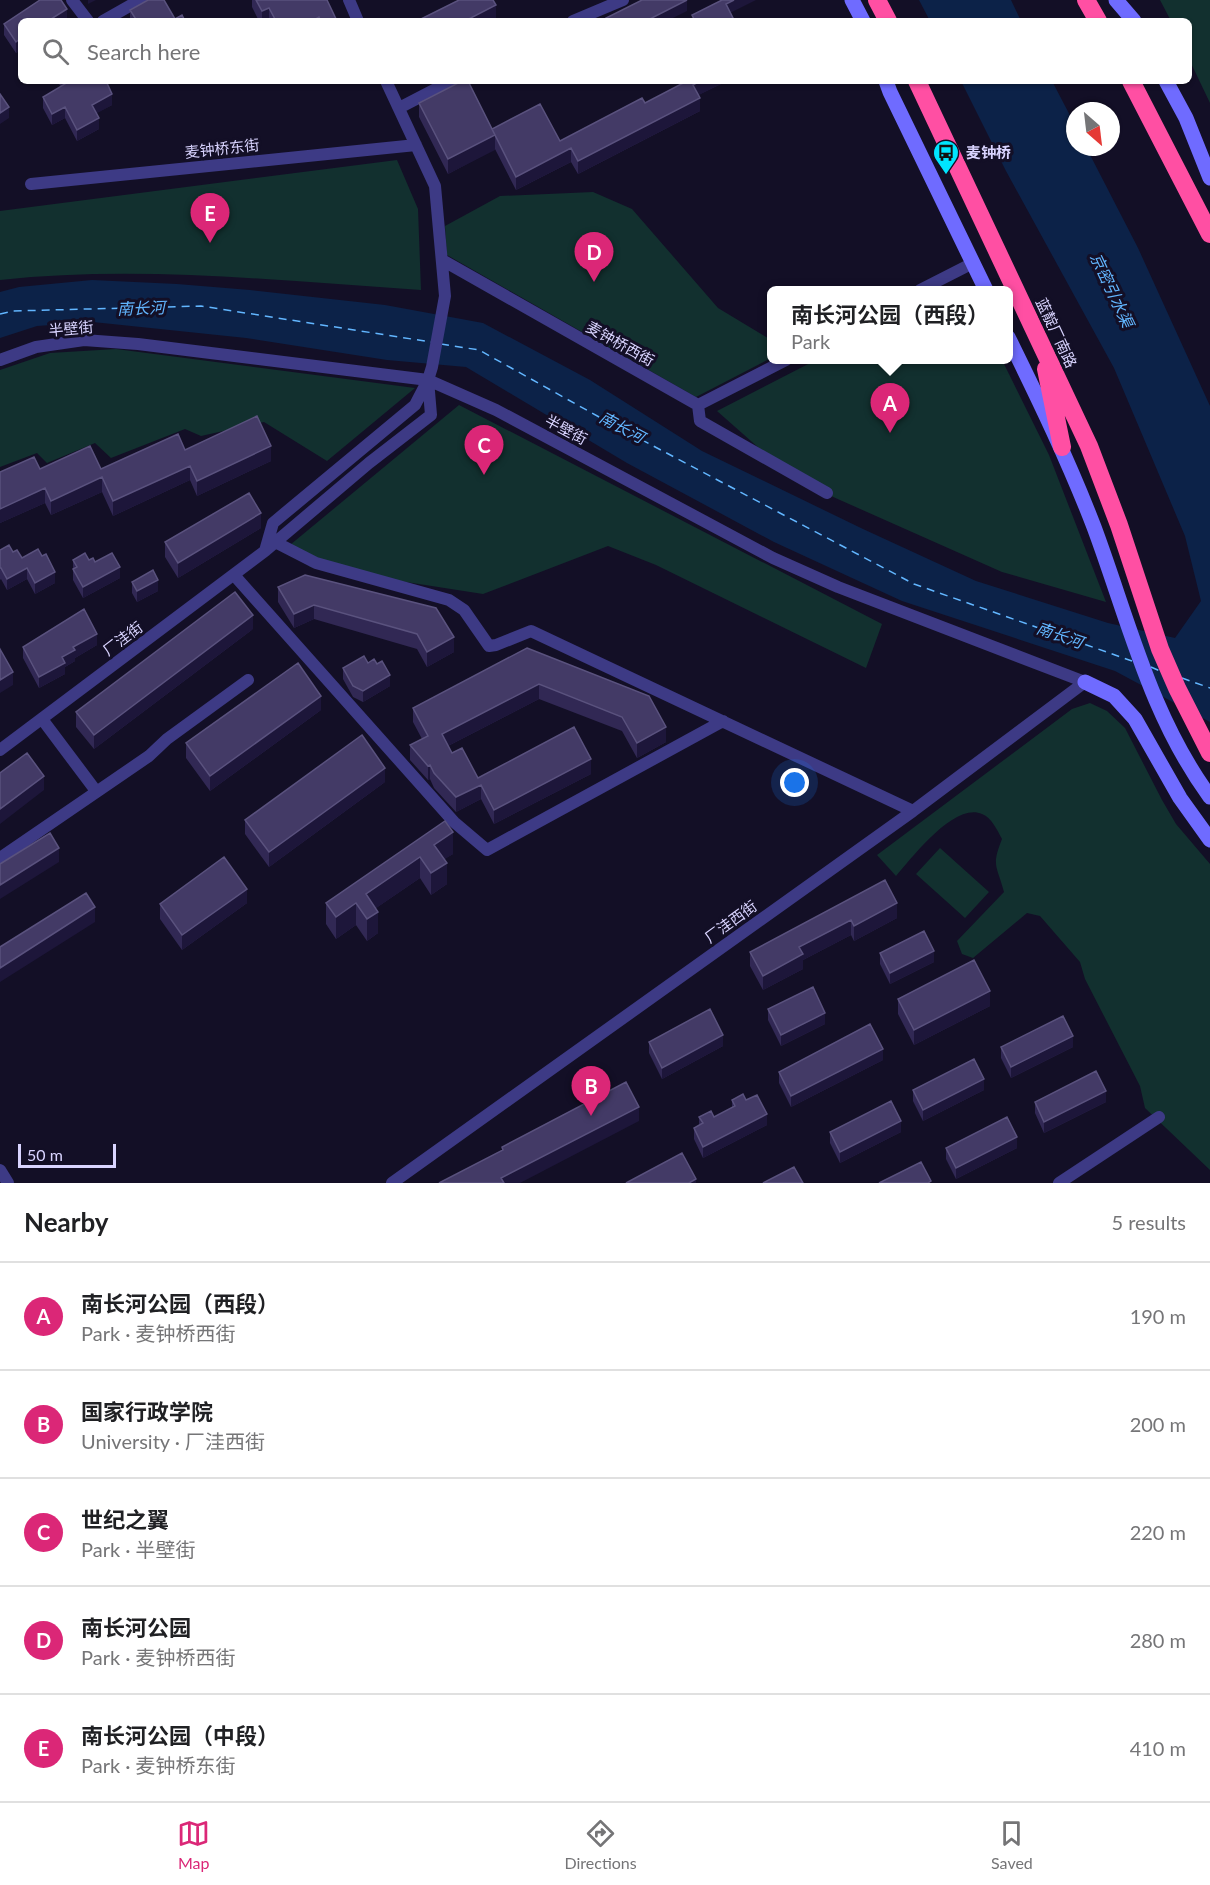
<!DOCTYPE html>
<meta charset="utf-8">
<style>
body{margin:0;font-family:Lato,"Noto Sans SC",sans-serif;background:#f6f6f6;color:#202124}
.compass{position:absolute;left:1066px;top:102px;width:54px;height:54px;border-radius:50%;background:#fff;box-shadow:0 2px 4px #0004;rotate:152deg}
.scale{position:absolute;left:18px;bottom:15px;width:98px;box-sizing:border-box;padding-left:6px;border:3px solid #d9d4ff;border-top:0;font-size:16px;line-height:21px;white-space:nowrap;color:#d9d4ff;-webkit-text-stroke:4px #130f26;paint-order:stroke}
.you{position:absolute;left:795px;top:783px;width:21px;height:21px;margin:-15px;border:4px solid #fff;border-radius:50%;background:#1a73e8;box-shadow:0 0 0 9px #1a73e833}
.badge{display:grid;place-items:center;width:39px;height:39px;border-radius:50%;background:#db2777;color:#fff;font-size:20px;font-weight:700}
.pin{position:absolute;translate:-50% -50px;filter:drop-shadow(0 2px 3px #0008)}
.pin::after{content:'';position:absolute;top:32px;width:21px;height:18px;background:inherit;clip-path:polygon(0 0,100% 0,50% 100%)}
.popup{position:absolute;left:767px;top:286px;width:246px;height:78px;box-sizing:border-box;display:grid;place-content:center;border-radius:9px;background:#fff;filter:drop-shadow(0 2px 4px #0005);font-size:20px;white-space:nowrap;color:#757577}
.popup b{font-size:22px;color:#202124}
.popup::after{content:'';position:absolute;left:50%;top:100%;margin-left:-12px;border:12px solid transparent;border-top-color:#fff}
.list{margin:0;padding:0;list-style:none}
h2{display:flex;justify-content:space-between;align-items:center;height:78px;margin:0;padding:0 24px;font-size:26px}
h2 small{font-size:20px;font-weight:400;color:#757577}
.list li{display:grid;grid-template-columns:39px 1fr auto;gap:18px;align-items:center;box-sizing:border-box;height:108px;padding:0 24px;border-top:2px solid #e0e0e0}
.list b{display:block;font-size:22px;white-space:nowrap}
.list p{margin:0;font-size:20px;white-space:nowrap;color:#757577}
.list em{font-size:20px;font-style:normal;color:#757577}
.icon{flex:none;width:33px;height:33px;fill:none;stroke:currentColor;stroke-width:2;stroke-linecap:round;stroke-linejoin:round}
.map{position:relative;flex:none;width:1210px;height:1183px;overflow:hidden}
.search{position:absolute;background:#fff;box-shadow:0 2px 4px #0004;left:18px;right:18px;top:18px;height:66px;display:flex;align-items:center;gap:15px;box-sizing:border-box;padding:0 21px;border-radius:9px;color:#757577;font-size:22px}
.sheet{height:618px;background:#fff}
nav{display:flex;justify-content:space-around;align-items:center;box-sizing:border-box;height:84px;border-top:2px solid #e0e0e0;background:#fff;font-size:16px;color:#757577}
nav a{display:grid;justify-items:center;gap:3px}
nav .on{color:#db2777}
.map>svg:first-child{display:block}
.green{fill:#12302f}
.water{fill:#0c2248}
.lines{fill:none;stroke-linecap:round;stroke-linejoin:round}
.ferry{stroke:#62b6ff;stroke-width:1.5;stroke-dasharray:8 6;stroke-linecap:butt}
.street{stroke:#3d3a85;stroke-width:12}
.secondary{stroke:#6f6bff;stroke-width:15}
.highway{stroke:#ff4fa3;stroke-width:18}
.wall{fill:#312854}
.shaded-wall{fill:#1d163a}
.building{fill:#433a66;stroke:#5a527e;stroke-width:1.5}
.labels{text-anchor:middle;stroke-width:6;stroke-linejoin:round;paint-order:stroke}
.street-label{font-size:15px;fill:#d9d4ff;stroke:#130f26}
.poi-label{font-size:15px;font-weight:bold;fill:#d9d4ff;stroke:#130f26;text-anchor:start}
.water-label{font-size:16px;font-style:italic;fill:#62b6ff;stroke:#130f26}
</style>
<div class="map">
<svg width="1210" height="1183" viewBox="0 0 1210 1183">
<rect width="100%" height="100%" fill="#130f26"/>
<!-- green -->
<path class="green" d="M 1160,0 L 1210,0 L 1210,103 L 1189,59 L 1189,21 L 1171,21 Z
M 397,160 L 418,209 L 421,290 C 282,281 140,265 0,280 L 0,211 Z
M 593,192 L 632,209 L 718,308 L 771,340 L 771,358 L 696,397 L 447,255 L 445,226 L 500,196 Z
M 116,349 L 415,388 L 327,461 L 264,422 L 201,436 L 185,429 L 111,458 L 95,443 L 47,463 L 37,453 L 0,467 L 0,370 L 50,353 Z
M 816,360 L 1002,360 L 1049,455 L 1106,602 L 1002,572 L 795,480 L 717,411 Z
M 459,405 L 882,624 L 866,668 L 656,565 L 608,546 L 483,594 L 310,567 L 290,545 Z
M 1090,703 L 1107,711 L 1125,728 L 1162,800 L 1176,824 L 1210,864 L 1210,1170 L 1145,1108 L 1140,1086 L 1085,979 L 1080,962 L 1040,916 L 1027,913 L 973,958 L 962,954 L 957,941 L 1004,892 C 997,865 991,867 1002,839 C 997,830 992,818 982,814 C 954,802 912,858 896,876 L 877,855 L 1072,709 Z
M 940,848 L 989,892 L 965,918 L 916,874 Z"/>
<!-- water -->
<path class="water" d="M 919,0 L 1011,0 L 1021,21 L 930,21 Z
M 961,81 L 1052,81 L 1075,125 L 1075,147 L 1086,147 L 1138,248 L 1210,406 L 1210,722 L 1115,671 L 902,601 L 774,542 L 627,463 L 466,367 L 387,360 L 246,338 L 93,322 L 37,326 L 0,338 L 0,292 L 19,287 L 92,280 L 177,284 L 250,290 L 385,305 L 483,323 L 590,380 L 702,451 L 863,529 L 976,581 L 1108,623 L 1175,638 L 1201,601 L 1185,536 L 1114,368 L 1006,171 Z"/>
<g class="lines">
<!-- ferry -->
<path class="ferry" d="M 0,314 L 13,311 L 201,306 L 431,342
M 441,344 L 479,350 L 608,422 L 914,584 L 1132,661
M 1151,667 L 1160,671
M 1182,678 L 1210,688"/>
<!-- street -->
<path class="street" d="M 72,0 L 88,21
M 349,0 L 358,21
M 103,21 L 140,0
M 573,21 L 623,0
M 399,108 L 451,81
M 31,184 L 416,145
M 442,260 L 698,405 L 786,360
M 920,290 L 973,263
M 0,360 L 36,347 L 84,340 L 138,344 L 428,380 L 496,410 L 773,558 L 838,587 L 1085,682
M 698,405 L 700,421 L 827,493
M 275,542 L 316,563 L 449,600 L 464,610 L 489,646 L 496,645 L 531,631 L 913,811
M 265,551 L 273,523 L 415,405 L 428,380 L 432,367 L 445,296 L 435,186 L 386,81
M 234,575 L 454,822 L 487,850 L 723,721
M 42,719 L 96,791
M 0,750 L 265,551 L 369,463 L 431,415 L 428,380
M 0,858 L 149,756 L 167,739 L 248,680
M 0,1170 L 8,1183
M 392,1183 L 913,811 L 1085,682
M 1059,1183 L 1159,1117"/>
<!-- secondary -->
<path class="secondary" d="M 852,0 L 863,21
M 1116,0 L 1134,21
M 886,81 L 890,92 L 986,290
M 1166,81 L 1186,118 L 1210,178
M 1008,337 C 1039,400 1069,462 1094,527 C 1129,621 1150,715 1210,797
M 1085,682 L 1114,696 L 1135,719 L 1180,798 L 1210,840"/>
<!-- highway -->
<path class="highway" d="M 877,0 L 888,21
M 1086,0 L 1098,21
M 917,81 L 1089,446 L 1119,525 L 1160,649 L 1177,688 L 1210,753
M 1131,81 L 1210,234
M 1046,369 L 1062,447"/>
</g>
<!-- wall -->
<path class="wall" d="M 40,0 L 61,0 L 67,9 L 67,20 L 65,21 L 21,21 L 21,50 L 16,53 L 4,35 L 4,24 Z
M 252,0 L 327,0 L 336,21 L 259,21 L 252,7 Z
M 130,10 L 185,21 L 130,21 Z
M 59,81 L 91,81 L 112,105 L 96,113 L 99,129 L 77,141 L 65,118 L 52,125 L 43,108 L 43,97 L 61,87 L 59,84 Z
M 683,81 L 723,81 L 723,83 L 698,95 L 700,111 L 578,174 L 571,162 L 516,190 L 495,149 L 448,174 L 419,117 L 419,103 L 492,129 L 560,141 L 645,103 L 684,83 Z
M 185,450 L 271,461 L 197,496 L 190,480 L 113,516 L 102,492 L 51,515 L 45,503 L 0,523 L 0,472 L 40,469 L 101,469 Z
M 261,528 L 178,578 L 165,557 L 165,542 Z
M 0,550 L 13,552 L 55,583 L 35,594 L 27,579 L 7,590 L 1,579 L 0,580 Z
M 73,560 L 89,560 L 95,562 L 120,578 L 83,598 L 73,580 Z
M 132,582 L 158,591 L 137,602 L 132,593 Z
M 278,587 L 436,608 L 454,652 L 427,667 L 417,649 L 314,619 L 294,628 L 278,602 Z
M 253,629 L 94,749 L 76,727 L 76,712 Z
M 97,645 L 75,658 L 75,661 L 65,667 L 65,674 L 39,688 L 23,658 L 23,647 Z
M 527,648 L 666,742 L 637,758 L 622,731 L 539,699 L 448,746 L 452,753 L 478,778 L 591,774 L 494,824 L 481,799 L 456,812 L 434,788 L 430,779 L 428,780 L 410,760 L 410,745 L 422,739 L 413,722 L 413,708 Z
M 368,663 L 390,686 L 363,702 L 353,697 L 343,679 L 343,668 Z
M 321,710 L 210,791 L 186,758 L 186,743 Z
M 385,782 L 269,867 L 245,834 L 245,820 Z
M 445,821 L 453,854 L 444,859 L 447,884 L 431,895 L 420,878 L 376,908 L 378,933 L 367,941 L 356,925 L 336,939 L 326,924 L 326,903 Z
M 885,880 L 897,918 L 854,941 L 851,935 L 803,960 L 803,969 L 763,990 L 750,966 L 750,952 Z
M 247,903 L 182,950 L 160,919 L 160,904 Z
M 880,953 L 934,962 L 890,984 L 880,964 Z
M 898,999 L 990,1006 L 914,1045 L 898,1014 Z
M 768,1009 L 825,1024 L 781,1046 L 768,1020 Z
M 649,1042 L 723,1046 L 662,1079 L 649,1053 Z
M 1001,1047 L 1073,1047 L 1011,1078 L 1001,1058 Z
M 883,1060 L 791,1107 L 779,1083 L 779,1072 Z
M 913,1090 L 984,1090 L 923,1121 L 913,1101 Z
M 732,1100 L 746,1100 L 767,1125 L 703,1158 L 694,1139 L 694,1128 L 699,1125 L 699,1117 L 714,1117 L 732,1108 Z
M 1035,1102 L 1106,1102 L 1044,1133 L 1035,1113 Z
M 830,1132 L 901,1132 L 840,1163 L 830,1143 Z
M 946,1148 L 1017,1148 L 956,1179 L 946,1159 Z"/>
<!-- shaded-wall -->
<path class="shaded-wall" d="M 88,0 L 96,0 L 88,4 Z
M 687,0 L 687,11 L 667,21 L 646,21 Z
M 734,0 L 756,0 L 726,15 L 726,4 Z
M 496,5 L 496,20 L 494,21 L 465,21 Z
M 269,8 L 269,21 L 262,21 L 262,11 Z
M 67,9 L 67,20 L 65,21 L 48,21 Z
M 21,38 L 21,50 L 16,53 L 16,42 Z
M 700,81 L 723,81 L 723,83 L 693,98 L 693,85 Z
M 112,94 L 112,105 L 92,116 L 92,105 Z
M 700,98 L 700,111 L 578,174 L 578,161 Z
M 9,107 L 9,118 L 0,124 L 0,113 Z
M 65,107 L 65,118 L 52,125 L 52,114 Z
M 99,118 L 99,129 L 77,141 L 77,130 Z
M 495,135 L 495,150 L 448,174 L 448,159 Z
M 571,148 L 571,162 L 516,190 L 516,177 Z
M 271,446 L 271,461 L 197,496 L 197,481 Z
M 190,466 L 190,480 L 113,516 L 113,501 Z
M 102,477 L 102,492 L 51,515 L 51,501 Z
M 45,488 L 45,503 L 0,523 L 0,509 Z
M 261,513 L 261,528 L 178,578 L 178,563 Z
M 120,567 L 120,578 L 83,598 L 83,587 Z
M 27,568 L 27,579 L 7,590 L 7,579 Z
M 55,572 L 55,583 L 35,594 L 35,583 Z
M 158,580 L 158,591 L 137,602 L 137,591 Z
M 314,605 L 314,619 L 294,628 L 294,614 Z
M 253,615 L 253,629 L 94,749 L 94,735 Z
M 97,634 L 97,645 L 75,658 L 75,661 L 65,667 L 65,674 L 39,688 L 39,677 L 73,647 Z
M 454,637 L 454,652 L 427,667 L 427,652 Z
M 13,672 L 13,685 L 0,693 L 0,680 Z
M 390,675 L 390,686 L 363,702 L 363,691 Z
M 539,684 L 539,699 L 442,749 L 442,734 Z
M 321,696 L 321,710 L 210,791 L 210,776 Z
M 666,727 L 666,742 L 637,758 L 637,743 Z
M 591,759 L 591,774 L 494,824 L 494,810 Z
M 430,765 L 430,779 L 428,780 L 428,766 Z
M 385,768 L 385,782 L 269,867 L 269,852 Z
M 44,776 L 44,790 L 0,824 L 0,809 Z
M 481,785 L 481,799 L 456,812 L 456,797 Z
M 453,832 L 453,854 L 434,866 L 434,845 Z
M 59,848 L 59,862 L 0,899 L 0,885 Z
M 420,857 L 420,878 L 366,915 L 366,894 Z
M 447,863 L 447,884 L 431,895 L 431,873 Z
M 247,889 L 247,903 L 182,950 L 182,935 Z
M 356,903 L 356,925 L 336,939 L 336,917 Z
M 897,903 L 897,918 L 854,941 L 854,926 Z
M 95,907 L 95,922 L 0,982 L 0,968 Z
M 378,912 L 378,933 L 367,941 L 367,919 Z
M 851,920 L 851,935 L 803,960 L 803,969 L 763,990 L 763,976 L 799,947 Z
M 934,951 L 934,962 L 890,984 L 890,973 Z
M 990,991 L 990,1006 L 914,1045 L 914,1030 Z
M 825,1013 L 825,1024 L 781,1046 L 781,1035 Z
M 723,1035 L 723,1046 L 662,1079 L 662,1068 Z
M 1073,1036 L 1073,1047 L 1011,1078 L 1011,1067 Z
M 883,1049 L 883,1060 L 791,1107 L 791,1096 Z
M 984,1079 L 984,1090 L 923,1121 L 923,1110 Z
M 1106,1091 L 1106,1102 L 1044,1133 L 1044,1122 Z
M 639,1107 L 639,1121 L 520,1183 L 501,1183 L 501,1178 Z
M 767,1114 L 767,1125 L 703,1158 L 703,1147 Z
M 901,1121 L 901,1132 L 840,1163 L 840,1152 Z
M 1017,1137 L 1017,1148 L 956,1179 L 956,1168 Z
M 696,1179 L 696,1183 L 689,1183 Z"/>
<!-- building -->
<path class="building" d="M 40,0 L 61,0 L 67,9 L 48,21 L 21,21 L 21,38 L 16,42 L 4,24 Z
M 148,0 L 164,0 L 175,19 L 182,15 L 185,21 L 137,21 L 130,10 Z
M 256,0 L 327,0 L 336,19 L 332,21 L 321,21 L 319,17 L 312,21 L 276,21 L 269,8 L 262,11 Z
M 459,0 L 493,0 L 496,5 L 465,21 L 417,21 Z
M 642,0 L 687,0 L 646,21 L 608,21 L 606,18 Z
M 722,0 L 734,0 L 726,4 L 733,18 L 727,21 L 695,21 L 692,15 Z
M 64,81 L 91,81 L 93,83 L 96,81 L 106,81 L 112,94 L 92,105 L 99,118 L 77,130 L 65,107 L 52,114 L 43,97 L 65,84 Z
M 462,81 L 468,81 L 495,135 L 448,159 L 419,103 Z
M 687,81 L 700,81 L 693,85 L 700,98 L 578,161 L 571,148 L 516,177 L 492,129 L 540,104 L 560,141 L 642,98 L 645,103 Z
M 0,94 L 9,107 L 0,113 Z
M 257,416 L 271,446 L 197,481 L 190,466 L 113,501 L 102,477 L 51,501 L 45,488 L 0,509 L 0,472 L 34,457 L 40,469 L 90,446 L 101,469 L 178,434 L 185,450 Z
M 249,493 L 261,513 L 178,563 L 165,542 Z
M 9,545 L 13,552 L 17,550 L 22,558 L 38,549 L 42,556 L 46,554 L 55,572 L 35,583 L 27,568 L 7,579 L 1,568 L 0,568 L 0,550 Z
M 85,553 L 89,560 L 93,558 L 95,562 L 112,553 L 120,567 L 83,587 L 73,569 L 77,567 L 73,560 Z
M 153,570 L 158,580 L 137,591 L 132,582 Z
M 305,575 L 436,608 L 454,637 L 427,652 L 417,634 L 314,605 L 294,614 L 278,587 Z
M 235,592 L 253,615 L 94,735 L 76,712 Z
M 84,609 L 97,634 L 73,647 L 75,650 L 62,657 L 65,663 L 39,677 L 23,647 Z
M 527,648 L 649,696 L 666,727 L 637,743 L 622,717 L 539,684 L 442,734 L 452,753 L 462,748 L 478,778 L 574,727 L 591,759 L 494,810 L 481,785 L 456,797 L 434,773 L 430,765 L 428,766 L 410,745 L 428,736 L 413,708 Z
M 0,649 L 13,672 L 0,680 Z
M 364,656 L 368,663 L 374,659 L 377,664 L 382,661 L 390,675 L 363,691 L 353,686 L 343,668 Z
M 298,663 L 321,696 L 210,776 L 186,743 Z
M 362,735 L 385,768 L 269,852 L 245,820 Z
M 27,753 L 44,776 L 0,809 L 0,773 Z
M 445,821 L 453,832 L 434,845 L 447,863 L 431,873 L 420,857 L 366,894 L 378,912 L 367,919 L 356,903 L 336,917 L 326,903 Z
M 50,833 L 59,848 L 0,885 L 0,864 Z
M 224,857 L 247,889 L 182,935 L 160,904 Z
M 885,880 L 897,903 L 854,926 L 851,920 L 799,947 L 803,954 L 763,976 L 750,952 Z
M 86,893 L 95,907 L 0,968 L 0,947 Z
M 924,931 L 934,951 L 890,973 L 880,953 Z
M 974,960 L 990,991 L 914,1030 L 898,999 Z
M 813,987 L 825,1013 L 781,1035 L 768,1009 Z
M 710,1009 L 723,1035 L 662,1068 L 649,1042 Z
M 1063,1016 L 1073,1036 L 1011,1067 L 1001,1047 Z
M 870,1024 L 883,1049 L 791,1096 L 779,1072 Z
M 974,1059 L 984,1079 L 923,1110 L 913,1090 Z
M 1096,1071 L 1106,1091 L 1044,1122 L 1035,1102 Z
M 626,1082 L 639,1107 L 501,1178 L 504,1183 L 439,1183 L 503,1150 L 502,1147 Z
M 743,1094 L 746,1100 L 757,1095 L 767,1114 L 703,1147 L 694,1128 L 703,1123 L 699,1117 L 711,1111 L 714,1117 L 735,1106 L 732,1100 Z
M 891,1101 L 901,1121 L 840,1152 L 830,1132 Z
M 1007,1117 L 1017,1137 L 956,1168 L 946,1148 Z
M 682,1153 L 696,1179 L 689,1183 L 626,1183 Z
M 921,1162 L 931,1181 L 928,1183 L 879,1183 Z
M 794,1167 L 803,1183 L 763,1183 Z"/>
<!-- icons -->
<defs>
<symbol id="bus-pin" viewBox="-11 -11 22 30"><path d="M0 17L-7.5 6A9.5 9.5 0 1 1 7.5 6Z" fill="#00e5ff" stroke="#130f26"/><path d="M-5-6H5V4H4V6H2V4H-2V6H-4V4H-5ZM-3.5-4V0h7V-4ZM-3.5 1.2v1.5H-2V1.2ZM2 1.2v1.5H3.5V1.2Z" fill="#111"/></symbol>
</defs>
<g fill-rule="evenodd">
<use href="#bus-pin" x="931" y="138" width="30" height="40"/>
</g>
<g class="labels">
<!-- street labels -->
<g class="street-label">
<text transform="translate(222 149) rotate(-6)" y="5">麦钟桥东街</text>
<text transform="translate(71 329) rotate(-5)" y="5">半壁街</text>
<text transform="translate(1056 333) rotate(65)" y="5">蓝靛厂南路</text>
<text transform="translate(620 344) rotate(29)" y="5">麦钟桥西街</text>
<text transform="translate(566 430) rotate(28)" y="5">半壁街</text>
<text transform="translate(123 639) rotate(-37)" y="5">厂洼街</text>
<text transform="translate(731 922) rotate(-36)" y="5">厂洼西街</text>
</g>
<!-- poi labels -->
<g class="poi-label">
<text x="966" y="158">麦钟桥</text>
</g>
<!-- water labels -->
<g class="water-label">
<text transform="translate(1112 290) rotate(65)" y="6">京密引水渠</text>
<text transform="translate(141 308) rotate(-2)" y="6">南长河</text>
<text transform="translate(622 427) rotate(28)" y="6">南长河</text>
<text transform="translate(1060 635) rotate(19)" y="6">南长河</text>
</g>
</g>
</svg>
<svg class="compass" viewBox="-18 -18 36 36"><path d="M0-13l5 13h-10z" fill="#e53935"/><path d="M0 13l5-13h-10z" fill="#757577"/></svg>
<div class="scale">50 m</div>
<div class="you"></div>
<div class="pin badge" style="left:890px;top:433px">A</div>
<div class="popup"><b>南长河公园（西段）</b>Park</div>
<div class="pin badge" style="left:591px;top:1116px">B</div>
<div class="pin badge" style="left:484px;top:475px">C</div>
<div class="pin badge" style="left:594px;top:282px">D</div>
<div class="pin badge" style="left:210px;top:243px">E</div>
<div class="search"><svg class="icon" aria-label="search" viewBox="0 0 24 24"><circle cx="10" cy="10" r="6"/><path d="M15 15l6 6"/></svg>Search here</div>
</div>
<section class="sheet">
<h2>Nearby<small>5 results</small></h2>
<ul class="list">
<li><span class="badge">A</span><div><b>南长河公园（西段）</b><p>Park · 麦钟桥西街</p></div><em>190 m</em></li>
<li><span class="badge">B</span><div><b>国家行政学院</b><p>University · 厂洼西街</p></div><em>200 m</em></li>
<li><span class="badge">C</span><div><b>世纪之翼</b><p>Park · 半壁街</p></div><em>220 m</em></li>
<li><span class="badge">D</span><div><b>南长河公园</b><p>Park · 麦钟桥西街</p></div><em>280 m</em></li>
<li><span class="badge">E</span><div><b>南长河公园（中段）</b><p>Park · 麦钟桥东街</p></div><em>410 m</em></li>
</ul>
</section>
<nav>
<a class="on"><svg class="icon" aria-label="map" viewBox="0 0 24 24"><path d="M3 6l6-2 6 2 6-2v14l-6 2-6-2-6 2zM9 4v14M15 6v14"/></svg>Map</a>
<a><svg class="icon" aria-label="directions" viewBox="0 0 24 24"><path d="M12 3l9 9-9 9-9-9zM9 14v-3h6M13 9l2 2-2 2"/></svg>Directions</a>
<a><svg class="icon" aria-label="saved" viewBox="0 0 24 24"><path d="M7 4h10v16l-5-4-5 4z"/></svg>Saved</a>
</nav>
